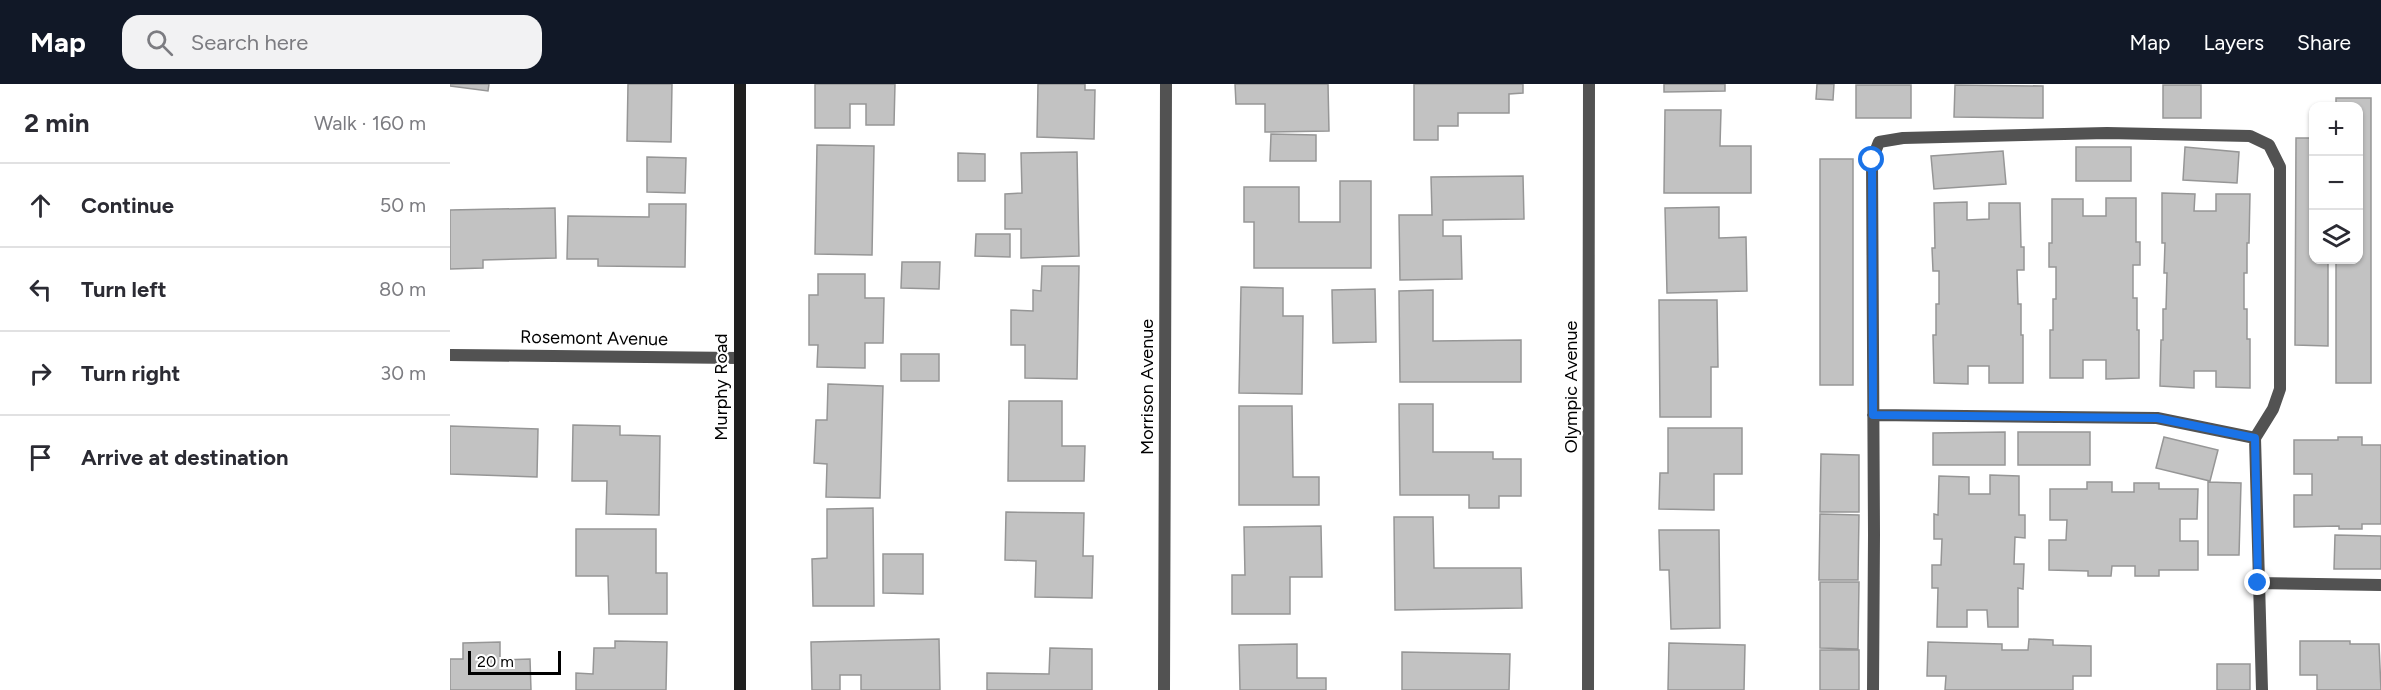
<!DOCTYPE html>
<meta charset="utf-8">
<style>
body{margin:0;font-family:Figtree,sans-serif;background:#f2f2f3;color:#2b2b33}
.controls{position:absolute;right:18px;top:18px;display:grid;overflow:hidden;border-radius:12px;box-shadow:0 2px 4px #0004}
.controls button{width:54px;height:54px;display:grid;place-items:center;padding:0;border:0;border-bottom:2px solid #e1e1e2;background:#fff;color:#2b2b33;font:30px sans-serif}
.scale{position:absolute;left:18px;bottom:15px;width:93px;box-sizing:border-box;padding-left:6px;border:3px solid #000;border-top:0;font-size:16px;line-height:21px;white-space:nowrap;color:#000;-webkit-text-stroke:4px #fff;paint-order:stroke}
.stop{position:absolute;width:18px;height:18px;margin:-14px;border:4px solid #1a73e8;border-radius:50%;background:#fff}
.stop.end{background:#1a73e8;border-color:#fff;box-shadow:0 2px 6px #0008}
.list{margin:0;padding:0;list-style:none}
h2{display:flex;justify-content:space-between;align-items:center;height:78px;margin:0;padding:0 24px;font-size:26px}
h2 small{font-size:20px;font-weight:400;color:#7c7c81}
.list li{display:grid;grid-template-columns:39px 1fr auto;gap:18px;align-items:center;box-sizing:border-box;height:84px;padding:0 24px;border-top:2px solid #e1e1e2}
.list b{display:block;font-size:22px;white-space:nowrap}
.list em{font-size:20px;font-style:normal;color:#7c7c81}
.icon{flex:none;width:33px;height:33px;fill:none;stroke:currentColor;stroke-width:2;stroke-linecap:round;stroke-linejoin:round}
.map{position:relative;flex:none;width:1931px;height:606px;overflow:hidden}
header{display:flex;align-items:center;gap:36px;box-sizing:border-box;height:84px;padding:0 30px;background:#111827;color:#fff}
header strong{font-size:28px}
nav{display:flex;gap:33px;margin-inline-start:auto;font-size:21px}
.search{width:420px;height:54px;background:#f2f2f3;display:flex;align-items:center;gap:15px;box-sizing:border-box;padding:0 21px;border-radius:18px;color:#7c7c81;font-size:22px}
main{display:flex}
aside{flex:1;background:#fff}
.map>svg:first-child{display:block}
.building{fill:#c2c2c2;stroke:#969696;stroke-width:1.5}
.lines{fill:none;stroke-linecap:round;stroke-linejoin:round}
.lane{stroke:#525252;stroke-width:12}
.street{stroke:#525252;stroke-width:12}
.secondary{stroke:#1f1f1f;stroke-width:12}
.route{stroke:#1a73e8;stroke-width:8}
.labels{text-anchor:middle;stroke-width:4.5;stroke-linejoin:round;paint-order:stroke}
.street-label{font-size:18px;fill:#000;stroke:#fff}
</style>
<header>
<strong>Map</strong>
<div class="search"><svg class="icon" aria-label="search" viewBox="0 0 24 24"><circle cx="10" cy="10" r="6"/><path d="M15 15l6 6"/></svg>Search here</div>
<nav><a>Map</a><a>Layers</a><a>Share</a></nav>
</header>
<main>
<aside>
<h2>2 min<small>Walk · 160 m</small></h2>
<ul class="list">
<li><svg class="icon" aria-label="ahead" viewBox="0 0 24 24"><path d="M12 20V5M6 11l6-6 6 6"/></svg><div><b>Continue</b></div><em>50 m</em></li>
<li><svg class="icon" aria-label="left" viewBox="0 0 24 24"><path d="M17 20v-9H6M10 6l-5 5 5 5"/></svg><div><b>Turn left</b></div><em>80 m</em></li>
<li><svg class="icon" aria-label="right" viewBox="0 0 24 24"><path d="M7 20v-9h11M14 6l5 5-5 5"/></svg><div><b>Turn right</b></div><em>30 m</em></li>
<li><svg class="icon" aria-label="arrive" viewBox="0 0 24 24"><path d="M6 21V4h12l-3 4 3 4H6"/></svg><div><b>Arrive at destination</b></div></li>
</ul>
</aside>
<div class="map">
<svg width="1931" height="606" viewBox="0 0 1931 606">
<rect width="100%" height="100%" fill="#fff"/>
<!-- building -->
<path class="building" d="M 0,0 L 39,0 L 38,7 L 0,2 Z
M 178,0 L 222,0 L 221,58 L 177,57 Z
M 365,0 L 445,0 L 444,41 L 416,41 L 416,20 L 400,20 L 400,44 L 365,44 Z
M 588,0 L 635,0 L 635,6 L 645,6 L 644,55 L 587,53 Z
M 785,0 L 878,0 L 879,47 L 815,48 L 815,20 L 786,20 Z
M 964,0 L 1073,0 L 1073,9 L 1059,10 L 1059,29 L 1008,29 L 1008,42 L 988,42 L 988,56 L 964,56 Z
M 1214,0 L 1275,0 L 1275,7 L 1214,8 Z
M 1367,0 L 1384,0 L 1383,16 L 1366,15 Z
M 1406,1 L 1461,1 L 1461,34 L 1406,34 Z
M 1505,1 L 1593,2 L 1593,34 L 1504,33 Z
M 1713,1 L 1751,1 L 1751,34 L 1713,34 Z
M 1886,14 L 1921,14 L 1921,299 L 1886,299 L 1886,176 L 1908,176 L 1908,22 L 1886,22 Z
M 1215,26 L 1271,26 L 1270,62 L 1301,62 L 1301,109 L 1214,109 Z
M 821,50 L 866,51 L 866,77 L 820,77 Z
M 1846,54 L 1864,54 L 1864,176 L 1878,176 L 1878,262 L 1845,261 Z
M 367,61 L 424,62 L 422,171 L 365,170 Z
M 1626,63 L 1681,63 L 1681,97 L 1626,97 Z
M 1735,63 L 1789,68 L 1787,99 L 1733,96 Z
M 1553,67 L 1556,100 L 1484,105 L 1481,72 Z
M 627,68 L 629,172 L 571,174 L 571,145 L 555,145 L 555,110 L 572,109 L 571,69 Z
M 508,69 L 535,70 L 535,97 L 508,97 Z
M 197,73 L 236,74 L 235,109 L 197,108 Z
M 1370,75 L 1403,75 L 1403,301 L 1370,301 Z
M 1073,92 L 1074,135 L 993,136 L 993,152 L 1011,152 L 1012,195 L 950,196 L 949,131 L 982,131 L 981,93 Z
M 890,97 L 921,97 L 921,184 L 804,184 L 804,138 L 794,138 L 794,103 L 849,103 L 849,138 L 890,138 Z
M 1712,109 L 1745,110 L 1744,127 L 1766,127 L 1766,110 L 1800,110 L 1799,159 L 1797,159 L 1797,189 L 1794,189 L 1794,225 L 1797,225 L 1797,255 L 1800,255 L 1800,304 L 1766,303 L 1766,287 L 1744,287 L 1744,304 L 1710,302 L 1711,256 L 1713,256 L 1713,225 L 1716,225 L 1717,189 L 1714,189 L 1715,159 L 1712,159 Z
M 1656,114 L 1686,114 L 1686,158 L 1690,158 L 1690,181 L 1683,181 L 1683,214 L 1687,214 L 1687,246 L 1689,246 L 1689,294 L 1656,295 L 1656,276 L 1633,276 L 1633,294 L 1600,294 L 1600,246 L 1603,246 L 1603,215 L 1606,215 L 1606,183 L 1599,183 L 1599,159 L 1602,159 L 1602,115 L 1633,115 L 1633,132 L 1656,132 Z
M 1517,118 L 1517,136 L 1539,135 L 1539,119 L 1570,119 L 1571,163 L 1574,163 L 1574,186 L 1567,186 L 1568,220 L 1571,220 L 1571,251 L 1573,251 L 1573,299 L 1539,299 L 1539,282 L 1518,282 L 1518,300 L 1484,299 L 1483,251 L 1486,251 L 1486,220 L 1489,220 L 1489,187 L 1483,187 L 1482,164 L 1485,164 L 1484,119 Z
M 199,120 L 236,120 L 235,183 L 148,182 L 148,175 L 117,175 L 118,132 L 199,133 Z
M 1269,123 L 1269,154 L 1296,153 L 1297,207 L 1217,209 L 1215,124 Z
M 105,124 L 106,174 L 33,176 L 33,184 L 0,185 L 0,126 Z
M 526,150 L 560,150 L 560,173 L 525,172 Z
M 452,178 L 490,178 L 489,205 L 451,204 Z
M 592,182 L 629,182 L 627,295 L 575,294 L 575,261 L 561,261 L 561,226 L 583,227 L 583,206 L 591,207 Z
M 368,190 L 415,190 L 415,214 L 434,214 L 433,259 L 415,259 L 415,284 L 367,283 L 368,261 L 359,261 L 359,211 L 368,211 Z
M 791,203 L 833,204 L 833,232 L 853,232 L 852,310 L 789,309 Z
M 925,205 L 926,258 L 883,259 L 882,206 Z
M 983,206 L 983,257 L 1071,256 L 1071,298 L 950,298 L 949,207 Z
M 1209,216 L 1267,216 L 1268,283 L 1261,283 L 1261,333 L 1210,333 Z
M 451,270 L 489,270 L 489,297 L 451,297 Z
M 378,300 L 433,302 L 430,414 L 376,413 L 377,380 L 364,379 L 366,336 L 377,336 Z
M 559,317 L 612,317 L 612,362 L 635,362 L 634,397 L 558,397 Z
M 949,320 L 983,320 L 983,368 L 1043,368 L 1043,375 L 1071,375 L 1071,412 L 1049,412 L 1049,424 L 1019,424 L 1019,411 L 950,411 Z
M 789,322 L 842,322 L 843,393 L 869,393 L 869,421 L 789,421 Z
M 123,341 L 170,342 L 170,351 L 210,352 L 209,431 L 156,430 L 157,397 L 122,397 Z
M 0,342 L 88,345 L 87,393 L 0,390 Z
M 1218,344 L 1292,344 L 1292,390 L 1264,390 L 1264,426 L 1209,425 L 1210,389 L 1218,389 Z
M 1555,348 L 1555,381 L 1483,381 L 1483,349 Z
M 1568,348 L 1640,348 L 1640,381 L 1568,381 Z
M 1714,353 L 1768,366 L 1760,397 L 1706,384 Z
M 1888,353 L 1912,353 L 1912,361 L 1931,361 L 1931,440 L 1912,440 L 1912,445 L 1889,445 L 1889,442 L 1844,443 L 1844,411 L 1862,411 L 1862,390 L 1844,390 L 1844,356 L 1888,356 Z
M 1371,370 L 1409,371 L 1409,428 L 1370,428 Z
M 1540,391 L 1569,392 L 1569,431 L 1575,431 L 1575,454 L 1565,453 L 1564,480 L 1574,480 L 1573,505 L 1568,504 L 1568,543 L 1538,543 L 1537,526 L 1517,526 L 1517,543 L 1487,543 L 1488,504 L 1482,504 L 1482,481 L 1491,481 L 1492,455 L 1484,455 L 1484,430 L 1488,431 L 1489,392 L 1519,393 L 1519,410 L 1540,410 Z
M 1637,398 L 1662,398 L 1662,408 L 1684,408 L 1684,399 L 1709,399 L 1709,405 L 1748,405 L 1747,435 L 1730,435 L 1730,457 L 1748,457 L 1748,486 L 1709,486 L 1709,492 L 1685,492 L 1685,482 L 1662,482 L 1661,492 L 1638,492 L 1638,487 L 1599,486 L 1599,456 L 1616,456 L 1617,436 L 1600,436 L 1600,405 L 1637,405 Z
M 1758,398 L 1791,399 L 1789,471 L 1758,471 Z
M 423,424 L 424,522 L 363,522 L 362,475 L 377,474 L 377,425 Z
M 556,428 L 634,429 L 633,472 L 643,472 L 642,514 L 585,513 L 586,477 L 555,476 Z
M 1370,430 L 1409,431 L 1408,496 L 1369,496 Z
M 944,433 L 983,433 L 984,484 L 1071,484 L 1072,524 L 945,526 Z
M 871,442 L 872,493 L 840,493 L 840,530 L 782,530 L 782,491 L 795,491 L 794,443 Z
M 126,445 L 206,445 L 206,489 L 217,489 L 217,530 L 159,530 L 158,492 L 126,492 Z
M 1209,446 L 1269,446 L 1270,544 L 1221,545 L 1219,486 L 1210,486 Z
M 1885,451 L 1931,452 L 1931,485 L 1884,485 Z
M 433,470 L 473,470 L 473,510 L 433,509 Z
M 1370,498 L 1409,498 L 1408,565 L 1370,564 Z
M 489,555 L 490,606 L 411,606 L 411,591 L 390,591 L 390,606 L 362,606 L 361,558 Z
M 1579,555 L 1603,556 L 1603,561 L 1641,562 L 1641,592 L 1623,592 L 1623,606 L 1495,606 L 1496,592 L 1477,592 L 1478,558 L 1552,560 L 1552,566 L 1578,566 Z
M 165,557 L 217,558 L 216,606 L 126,606 L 126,589 L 143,590 L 144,564 L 165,564 Z
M 1850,557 L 1900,557 L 1900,560 L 1929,560 L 1931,606 L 1867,606 L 1867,591 L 1850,591 Z
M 50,558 L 50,576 L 80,575 L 81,606 L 0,606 L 0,575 L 13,575 L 13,559 Z
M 1219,559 L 1295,561 L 1294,606 L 1218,606 Z
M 847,560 L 847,594 L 876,594 L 876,606 L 790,606 L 789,561 Z
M 600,564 L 642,565 L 642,606 L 537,606 L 537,589 L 599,590 Z
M 1370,566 L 1409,566 L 1409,606 L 1370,606 Z
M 952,568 L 1060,570 L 1059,606 L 952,606 Z
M 1767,580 L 1800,580 L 1800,606 L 1767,606 Z"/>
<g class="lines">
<!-- lane -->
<path class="lane" d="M 1423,331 L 1707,334 L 1805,354
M 1807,499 L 1931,501
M 1423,606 L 1424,451 L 1422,76 L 1429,58 L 1453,54 L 1657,49 L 1800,52 L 1819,61 L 1830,83 L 1830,305 L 1823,325 L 1805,354 L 1812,606"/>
<!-- street -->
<path class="street" d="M 0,271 L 288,274
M 714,606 L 716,0
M 1138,606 L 1139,0"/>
<!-- secondary -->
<path class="secondary" d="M 290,606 L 290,0"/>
</g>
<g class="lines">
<!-- route -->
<path class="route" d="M 1422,76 L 1423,331 L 1707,334 L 1805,354 L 1808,499"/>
</g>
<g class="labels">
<!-- street labels -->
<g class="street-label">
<text transform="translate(144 254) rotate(1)" y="6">Rosemont Avenue</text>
<text transform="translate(271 303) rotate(-90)" y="6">Murphy Road</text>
<text transform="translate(697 303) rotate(-90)" y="6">Morrison Avenue</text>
<text transform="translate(1121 303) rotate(-90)" y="6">Olympic Avenue</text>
</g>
</g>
</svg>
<div class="controls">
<button>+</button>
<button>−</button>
<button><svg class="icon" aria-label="layers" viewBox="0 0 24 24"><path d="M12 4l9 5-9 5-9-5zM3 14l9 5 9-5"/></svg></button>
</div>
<div class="scale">20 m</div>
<div class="stop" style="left:1422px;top:76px"></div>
<div class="stop end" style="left:1808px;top:499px"></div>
</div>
</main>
